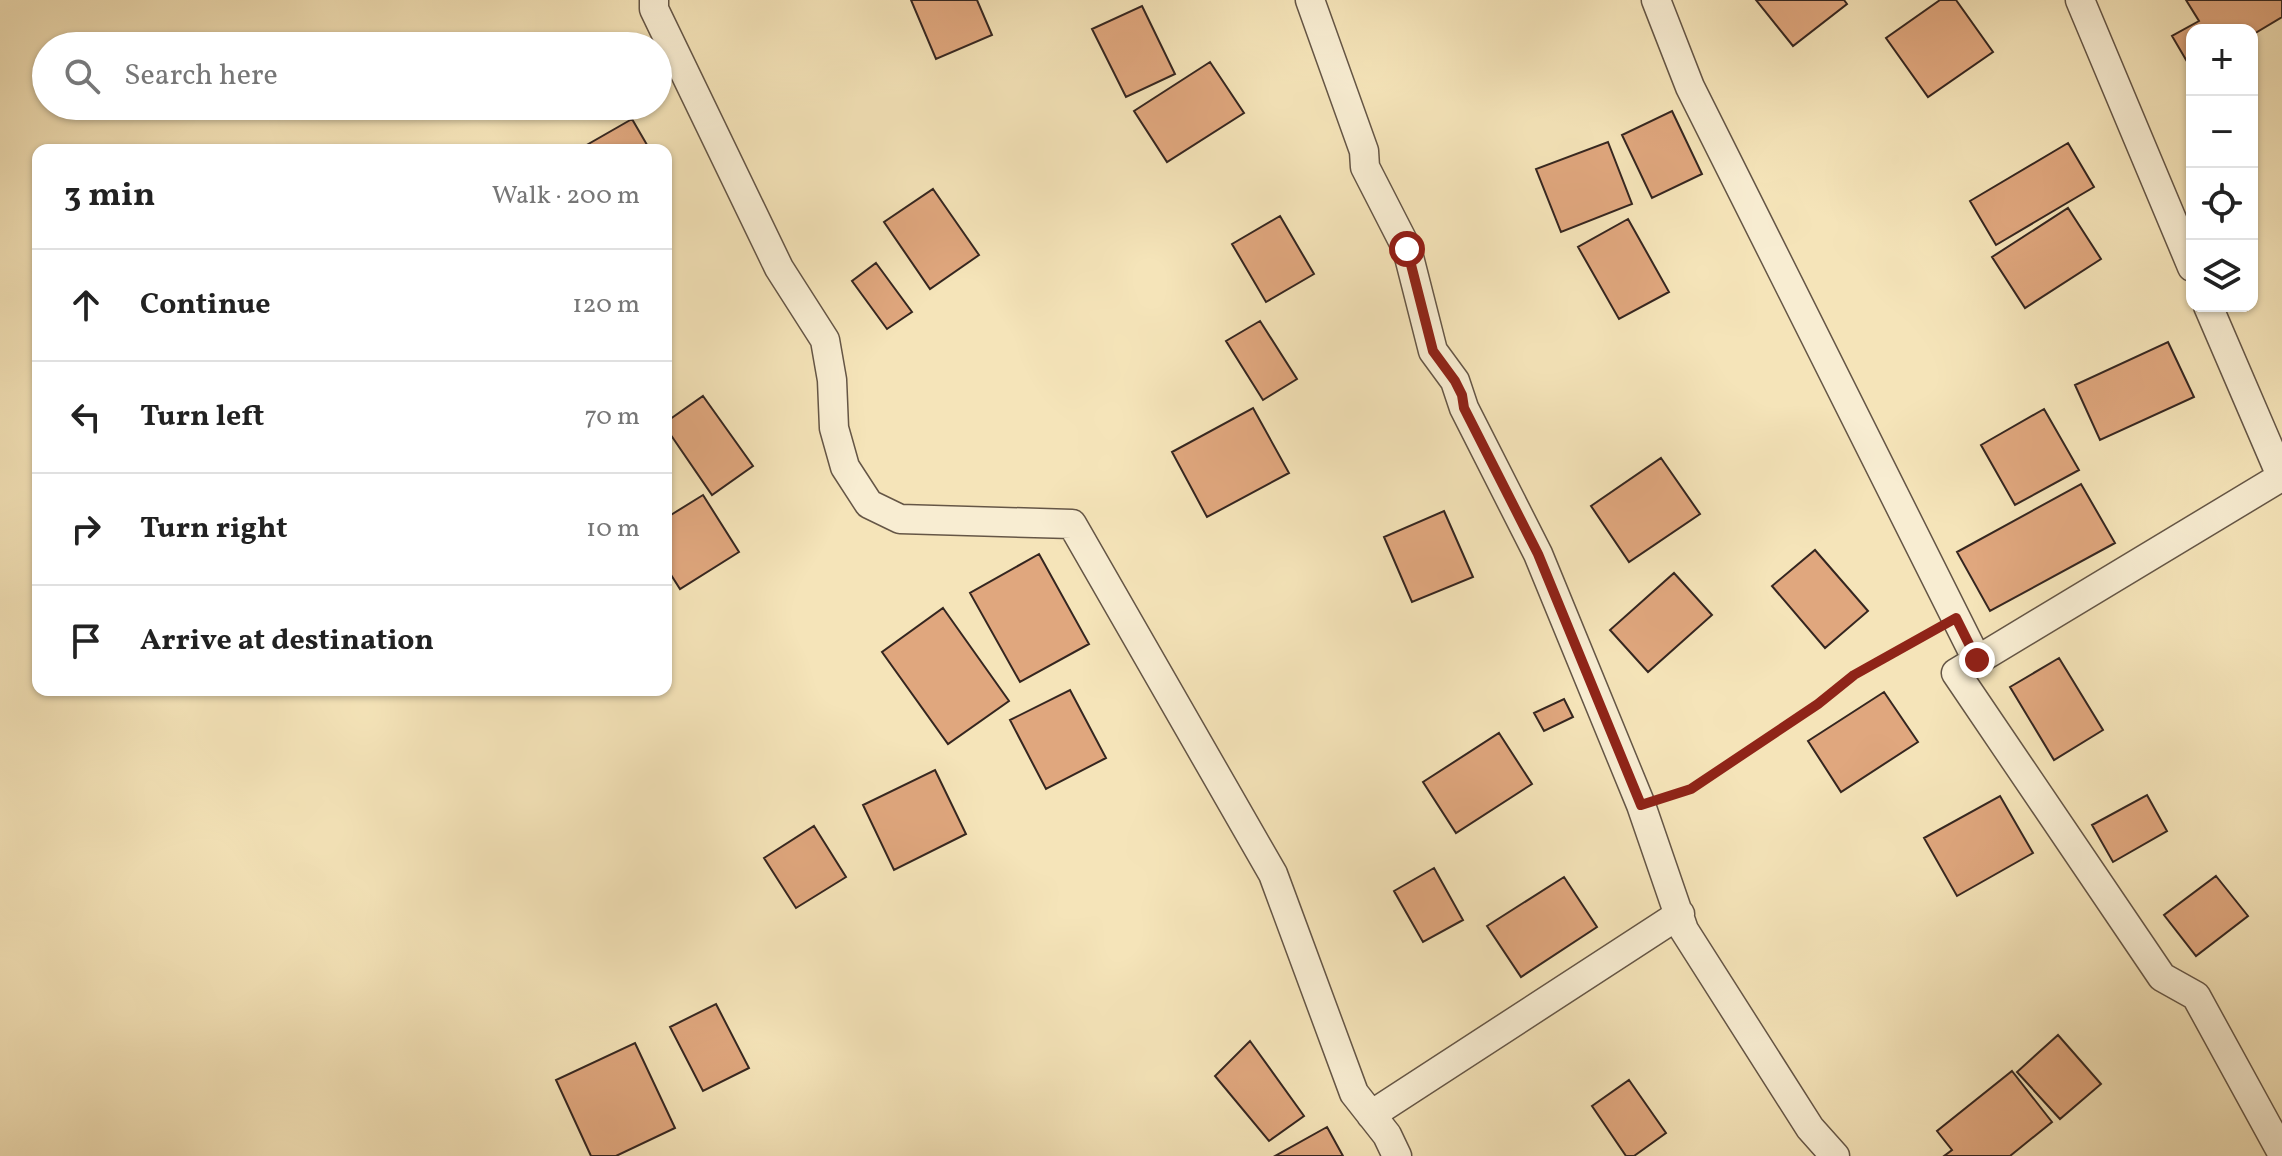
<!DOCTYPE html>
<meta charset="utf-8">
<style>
body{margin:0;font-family:Vollkorn,serif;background:#f2f2f2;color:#222}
.controls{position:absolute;right:24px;top:24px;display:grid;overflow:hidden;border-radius:16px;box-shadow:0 2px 6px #0004}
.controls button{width:72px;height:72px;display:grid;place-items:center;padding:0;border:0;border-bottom:2px solid #e0e0e0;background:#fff;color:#222;font:40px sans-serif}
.stop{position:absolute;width:24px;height:24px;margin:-18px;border:6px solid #8f2418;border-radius:50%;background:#fff}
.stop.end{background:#8f2418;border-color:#fff;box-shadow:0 2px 8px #0008}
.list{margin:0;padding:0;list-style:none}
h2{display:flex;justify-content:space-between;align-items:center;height:104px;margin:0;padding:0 32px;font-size:34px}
h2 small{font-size:26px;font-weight:400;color:#767676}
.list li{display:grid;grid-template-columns:52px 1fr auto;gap:24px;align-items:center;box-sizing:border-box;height:112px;padding:0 32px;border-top:2px solid #e0e0e0}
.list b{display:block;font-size:30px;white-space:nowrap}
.list em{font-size:26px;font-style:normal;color:#767676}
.icon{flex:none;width:44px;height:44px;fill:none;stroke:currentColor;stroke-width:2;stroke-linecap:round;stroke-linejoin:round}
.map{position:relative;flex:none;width:2282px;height:1156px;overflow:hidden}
.search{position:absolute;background:#fff;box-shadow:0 2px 6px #0004;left:32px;top:32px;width:640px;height:88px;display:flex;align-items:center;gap:20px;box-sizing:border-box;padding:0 28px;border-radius:44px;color:#767676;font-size:30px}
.panel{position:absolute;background:#fff;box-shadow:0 2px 6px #0004;left:32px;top:144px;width:640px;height:552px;border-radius:16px}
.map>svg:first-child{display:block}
.building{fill:#e0a77e;stroke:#352620;stroke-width:2}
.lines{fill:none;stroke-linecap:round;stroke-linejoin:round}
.minor-casing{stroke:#655646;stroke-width:31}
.path{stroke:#352620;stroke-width:5;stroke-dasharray:2 4;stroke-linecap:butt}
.minor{stroke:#f8edd2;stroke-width:28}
.route{stroke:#8f2418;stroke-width:10}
</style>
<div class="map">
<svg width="2282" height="1156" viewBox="0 0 2282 1156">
<rect width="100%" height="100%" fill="#f5e4b9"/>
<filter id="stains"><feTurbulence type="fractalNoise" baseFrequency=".0025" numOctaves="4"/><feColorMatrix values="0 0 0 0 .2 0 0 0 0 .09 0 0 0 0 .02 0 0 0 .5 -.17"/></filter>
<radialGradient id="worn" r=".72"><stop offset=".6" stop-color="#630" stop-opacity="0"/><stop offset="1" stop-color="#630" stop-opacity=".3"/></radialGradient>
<!-- building -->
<path class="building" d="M 911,0 L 977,0 L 992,35 L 936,59 Z
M 1756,0 L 1844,0 L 1847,4 L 1793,46 Z
M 1940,0 L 1956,0 L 1993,52 L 1928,97 L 1886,38 Z
M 2186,0 L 2282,0 L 2282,17 L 2252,35 L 2252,30 L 2192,30 L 2192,70 L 2172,36 L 2199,21 Z
M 1142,6 L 1175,74 L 1126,97 L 1092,29 Z
M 1210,62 L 1244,113 L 1167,162 L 1134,111 Z
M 1672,111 L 1702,174 L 1652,198 L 1622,135 Z
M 632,119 L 650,150 L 578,150 Z
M 1608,142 L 1632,204 L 1561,232 L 1536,169 Z
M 2068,143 L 2094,187 L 1996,245 L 1970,201 Z
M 933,189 L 979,255 L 930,289 L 884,222 Z
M 2068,208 L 2101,259 L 2025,308 L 1992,257 Z
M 1280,216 L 1314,274 L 1266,302 L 1232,244 Z
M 1628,219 L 1669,292 L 1619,319 L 1578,247 Z
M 876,263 L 912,312 L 887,329 L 852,281 Z
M 1260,321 L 1297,379 L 1263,400 L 1226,341 Z
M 2168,342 L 2194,397 L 2100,440 L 2075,385 Z
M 703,396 L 753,466 L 712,495 L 666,428 L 666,422 Z
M 1253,408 L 1289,473 L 1207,517 L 1172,452 Z
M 2044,409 L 2079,470 L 2015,505 L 1981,445 Z
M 1661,458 L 1700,514 L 1629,562 L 1591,506 Z
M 2081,484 L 2115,543 L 1990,611 L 1957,552 Z
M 703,495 L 739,552 L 680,589 L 666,567 L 666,518 Z
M 1444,511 L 1473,577 L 1412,602 L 1384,537 Z
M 1815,550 L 1868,611 L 1825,648 L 1772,586 Z
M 1039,554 L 1089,644 L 1020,682 L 970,593 Z
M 1674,573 L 1712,615 L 1648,672 L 1610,630 Z
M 943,608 L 1009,701 L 948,744 L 882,652 Z
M 2059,658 L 2103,730 L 2054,760 L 2010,687 Z
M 1070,690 L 1106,758 L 1046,789 L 1010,720 Z
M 1884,692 L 1918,742 L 1841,792 L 1808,741 Z
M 1564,699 L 1573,717 L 1544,731 L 1534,713 Z
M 1499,733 L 1532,784 L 1456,833 L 1423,782 Z
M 935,770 L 966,834 L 894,870 L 863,805 Z
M 2147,795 L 2167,831 L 2113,862 L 2092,825 Z
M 2000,796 L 2033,853 L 1957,896 L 1924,838 Z
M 814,826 L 846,877 L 796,908 L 764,858 Z
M 1434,868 L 1463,920 L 1423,942 L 1394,891 Z
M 2216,876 L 2248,916 L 2196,956 L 2164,915 Z
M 1564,877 L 1597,927 L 1521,977 L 1487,926 Z
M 716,1004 L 749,1068 L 703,1091 L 670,1027 Z
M 2058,1035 L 2101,1084 L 2060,1119 L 2017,1072 Z
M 1250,1041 L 1304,1116 L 1269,1141 L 1215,1076 Z
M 635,1043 L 675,1128 L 616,1156 L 591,1156 L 556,1080 Z
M 2012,1071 L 2052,1122 L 2010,1156 L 1944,1156 L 1952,1150 L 1937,1131 Z
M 1629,1080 L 1666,1133 L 1634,1156 L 1626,1156 L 1592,1106 Z
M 1327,1127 L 1343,1156 L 1275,1156 Z"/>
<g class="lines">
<defs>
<path id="minor" d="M 654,0 L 654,9 L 779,268 L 825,340 L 832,380 L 834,428 L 845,467 L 869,504 L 900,519 L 1072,524 L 1273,874 L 1354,1093 L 1387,1135 L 1397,1156
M 1310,0 L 1364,151 L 1365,167 L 1407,249 L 1433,351 L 1455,381 L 1464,408 L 1538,554 L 1641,805 L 1684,930 L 1810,1128 L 1835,1156
M 1656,0 L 1690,87 L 1977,660
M 2080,0 L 2192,267
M 2208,306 L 2282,478
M 2281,477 L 1956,673 L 2162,977 L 2196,996 L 2282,1153
M 1371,1115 L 1680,914"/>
</defs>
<!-- minor casing -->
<use href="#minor" class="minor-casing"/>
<!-- path -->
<path class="path" d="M 1669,796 L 1691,789 L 1818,704 L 1854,675 L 1931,633"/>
<!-- minor -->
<use href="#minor" class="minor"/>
</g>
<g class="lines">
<!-- route -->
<path class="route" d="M 1407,249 L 1433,351 L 1455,381 L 1462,395 L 1464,408 L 1538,554 L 1641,805 L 1691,789 L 1818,704 L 1854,675 L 1956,618 L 1977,660"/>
</g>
<rect width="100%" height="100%" filter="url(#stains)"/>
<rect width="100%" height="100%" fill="url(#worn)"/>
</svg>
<div class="controls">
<button>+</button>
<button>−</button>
<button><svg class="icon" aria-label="locate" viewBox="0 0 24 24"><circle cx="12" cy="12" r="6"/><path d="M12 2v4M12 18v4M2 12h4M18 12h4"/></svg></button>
<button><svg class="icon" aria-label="layers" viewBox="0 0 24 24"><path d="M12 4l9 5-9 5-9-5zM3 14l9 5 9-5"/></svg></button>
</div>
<div class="stop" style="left:1407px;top:249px"></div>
<div class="stop end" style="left:1977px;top:660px"></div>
<div class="search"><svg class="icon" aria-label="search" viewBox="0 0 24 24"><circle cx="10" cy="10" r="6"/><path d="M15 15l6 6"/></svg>Search here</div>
<section class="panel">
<h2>3 min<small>Walk · 200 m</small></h2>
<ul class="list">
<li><svg class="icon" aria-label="ahead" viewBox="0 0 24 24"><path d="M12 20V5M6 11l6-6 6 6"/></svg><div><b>Continue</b></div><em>120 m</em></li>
<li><svg class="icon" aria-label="left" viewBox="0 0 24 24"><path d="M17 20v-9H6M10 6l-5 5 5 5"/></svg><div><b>Turn left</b></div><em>70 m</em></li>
<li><svg class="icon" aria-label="right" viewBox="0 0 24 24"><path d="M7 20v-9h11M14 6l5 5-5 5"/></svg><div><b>Turn right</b></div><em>10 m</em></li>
<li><svg class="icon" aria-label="arrive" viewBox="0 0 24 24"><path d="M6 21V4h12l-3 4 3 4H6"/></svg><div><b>Arrive at destination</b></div></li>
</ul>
</section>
</div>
